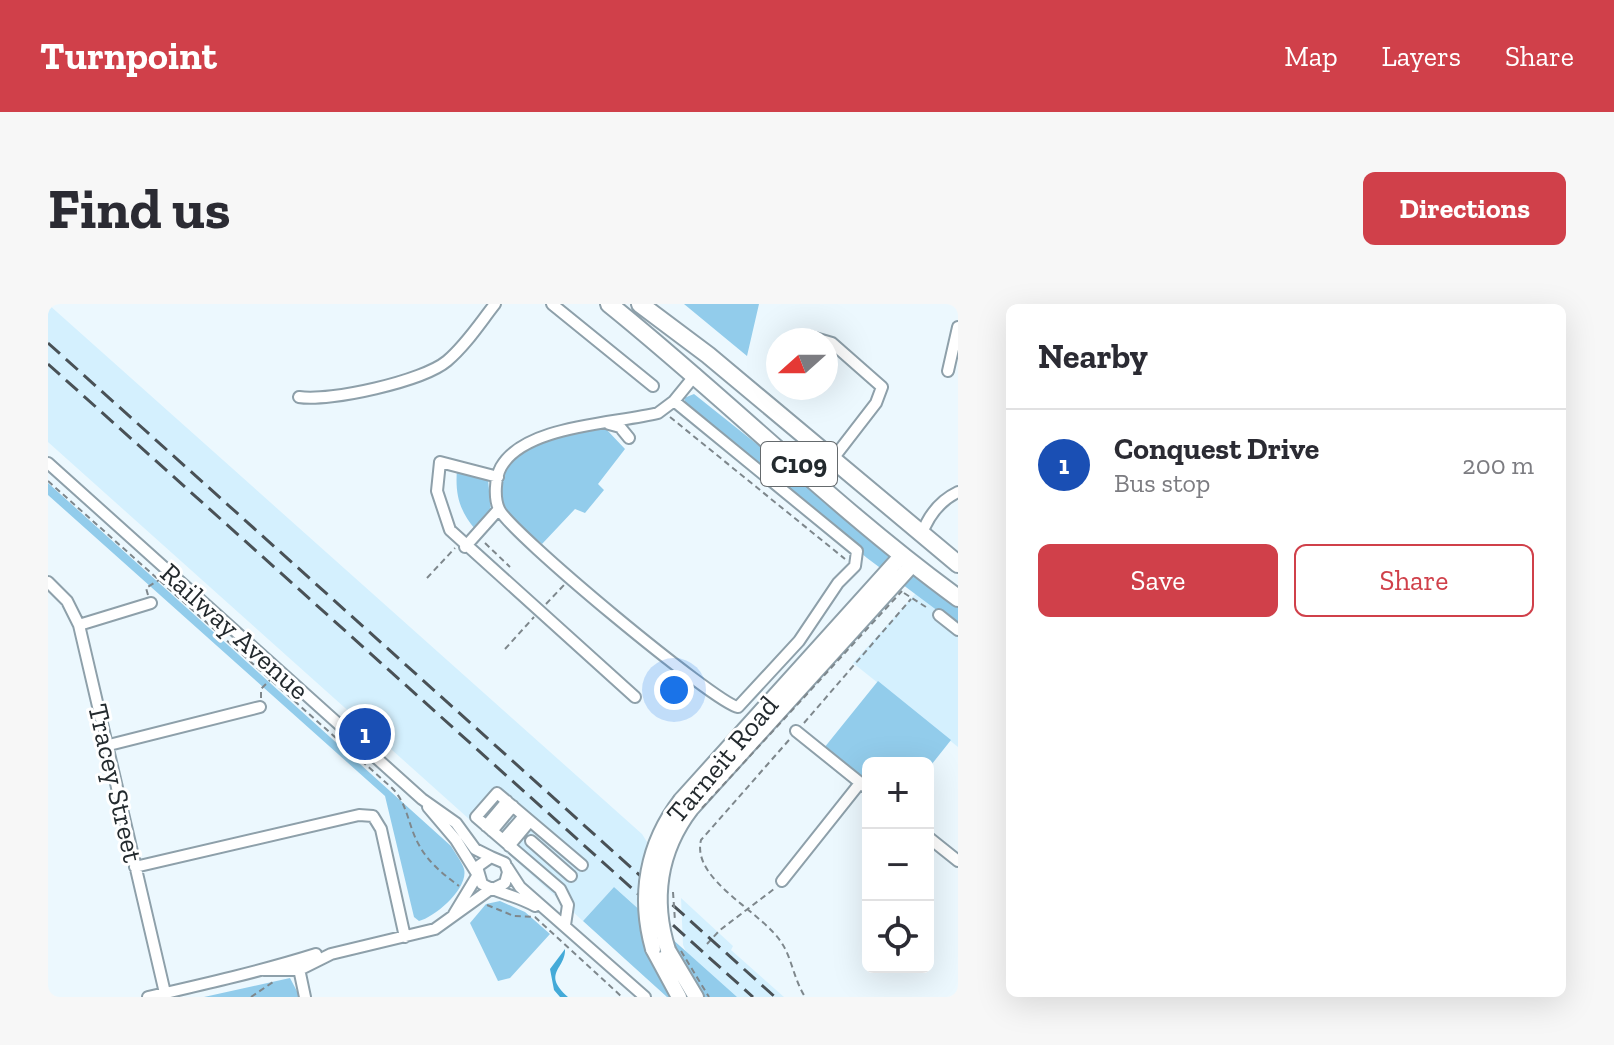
<!DOCTYPE html>
<meta charset="utf-8">
<style>
body{margin:0;font-family:"Zilla Slab",serif;background:#f7f7f7;color:#2b2b33}
.controls{position:absolute;right:24px;bottom:24px;display:grid;overflow:hidden;border-radius:12px;box-shadow:0 8px 32px #0002}
.controls button{width:72px;height:72px;display:grid;place-items:center;padding:0;border:0;border-bottom:2px solid #e1e1e2;background:#fff;color:#2b2b33;font:40px sans-serif}
.compass{position:absolute;left:718px;top:24px;width:72px;height:72px;border-radius:50%;background:#fff;box-shadow:0 8px 32px #0002;rotate:249deg}
.you{position:absolute;left:626px;top:386px;width:28px;height:28px;margin:-20px;border:6px solid #fff;border-radius:50%;background:#1a73e8;box-shadow:0 0 0 12px #1a73e833}
.badge{display:grid;place-items:center;width:52px;height:52px;border-radius:50%;background:#d0404a;color:#fff;font-size:26px;font-weight:700}
.pin{position:absolute;translate:-50% -50%;border:4px solid #fff;box-shadow:0 2px 8px #0006}
.list{margin:0;padding:0;list-style:none}
h2{display:flex;justify-content:space-between;align-items:center;height:104px;margin:0;padding:0 32px;font-size:34px}
h2 small{font-size:26px;font-weight:400;color:#7c7c81}
.list li{display:grid;grid-template-columns:52px 1fr auto;gap:24px;align-items:center;box-sizing:border-box;height:112px;padding:0 32px;border-top:2px solid #e1e1e2}
.list b{display:block;font-size:30px;white-space:nowrap}
.list p{margin:0;font-size:26px;white-space:nowrap;color:#7c7c81}
.list em{font-size:26px;font-style:normal;color:#7c7c81}
.actions{display:flex;gap:16px;padding:24px 32px}
.actions a{flex:1;padding:18px 0;border:2px solid #d0404a;border-radius:12px;text-align:center;font-size:28px;color:#d0404a}
.actions .main{background:#d0404a;color:#fff}
.icon{flex:none;width:44px;height:44px;fill:none;stroke:currentColor;stroke-width:2;stroke-linecap:round;stroke-linejoin:round}
.map{position:relative;flex:none;width:910px;height:693px;overflow:hidden;border-radius:12px}
header{display:flex;align-items:center;gap:48px;box-sizing:border-box;height:112px;padding:0 40px;background:#d0404a;color:#fff}
header strong{font-size:38px}
nav{display:flex;gap:44px;margin-inline-start:auto;font-size:28px}
.intro{display:flex;align-items:center;justify-content:space-between;box-sizing:border-box;height:192px;padding:0 48px}
h1{margin:0;font-size:56px}
.button{padding:20px 36px;border-radius:12px;background:#d0404a;color:#fff;font-size:28px;font-weight:700}
main{display:flex;gap:48px;padding:0 48px}
aside{flex:1;background:#fff;border-radius:12px;box-shadow:0 8px 32px #0002}
.map>svg:first-child{display:block}
.built{fill:#d4f0fe}
.green{fill:#92cceb}
.water{fill:#44aad8}
.lines{fill:none;stroke-linecap:round;stroke-linejoin:round}
.minor-casing{stroke:#8ea0aa;stroke-width:14}
.major-casing{stroke:#8ea0aa;stroke-width:18}
.highway-casing{stroke:#8ea0aa;stroke-width:20}
.path{stroke:#7e878c;stroke-width:2;stroke-dasharray:6 4;stroke-linecap:butt}
.minor{stroke:#fff;stroke-width:10}
.major{stroke:#fff;stroke-width:14}
.highway{stroke:#fff;stroke-width:16}
.rail{stroke:#495156;stroke-width:3;stroke-dasharray:16 8;stroke-linecap:butt}
.major-bridge-casing{stroke:#8ea0aa;stroke-width:18;stroke-linecap:butt}
.path-bridge{stroke:#7e878c;stroke-width:2;stroke-dasharray:6 4;stroke-linecap:butt}
.major-bridge{stroke:#fff;stroke-width:14}
.labels{text-anchor:middle;stroke-width:6;stroke-linejoin:round;paint-order:stroke}
.shield{fill:#fff;stroke:#656a6d;stroke-width:2}
.shield-label{font-size:26px;font-weight:bold;fill:#232a2e}
.street-label{font-size:28px;fill:#232a2e;stroke:#fff}
</style>
<header>
<strong>Turnpoint</strong>
<nav><a>Map</a><a>Layers</a><a>Share</a></nav>
</header>
<div class="intro"><h1>Find us</h1><a class="button">Directions</a></div>
<main>
<div class="map">
<svg width="910" height="693" viewBox="0 0 910 693">
<rect width="100%" height="100%" fill="#ecf8fe"/>
<!-- built -->
<path class="built" d="M 0,0 L 594,530 L 599,538 L 591,605 L 566,583 L 535,617 L 0,138 Z
M 878,278 L 910,303 L 910,443 L 805,359 Z
M 633,594 L 685,642 L 683,646 L 736,693 L 667,693 L 647,667 L 635,641 Z"/>
<!-- green -->
<path class="green" d="M 636,0 L 711,0 L 699,52 Z
M 646,90 L 910,300 L 910,322 L 819,254 L 639,103 L 636,94 Z
M 558,125 L 577,145 L 550,180 L 556,186 L 537,209 L 527,205 L 494,240 C 483,230 465,219 458,206 C 424,147 520,129 558,125 Z
M 409,165 L 440,175 L 443,208 L 427,225 C 411,206 407,190 409,165 Z
M 0,179 L 403,542 C 407,549 414,558 416,565 C 421,584 387,613 371,617 L 366,613 L 337,492 L 0,191 Z
M 830,377 L 903,436 L 880,465 L 880,459 L 820,459 L 820,479 L 776,444 Z
M 566,583 L 689,693 L 619,693 L 535,617 Z
M 452,597 L 477,608 L 502,630 L 462,674 L 450,677 L 422,619 L 438,600 Z
M 242,674 L 252,693 L 156,693 Z"/>
<!-- water -->
<path class="water" d="M 517,645 C 518,665 493,669 520,693 L 512,693 L 506,686 L 502,665 Z"/>
<g class="lines">
<defs>
<path id="minor" d="M 504,0 L 605,82
M 760,32 L 784,39 L 834,83 L 828,99 L 784,156
M 900,67 L 910,23
M 251,93 C 282,98 375,77 399,57 C 418,41 432,19 447,0
M 626,97 L 809,247 L 807,262 L 790,279 L 751,337 L 690,403 C 668,400 461,228 451,205 C 446,194 447,174 453,163 C 477,121 566,120 610,109 L 626,97 L 648,70
M 561,120 L 572,123 L 581,134
M 0,159 L 374,495 L 408,519 L 427,545 L 443,553
M 450,173 L 392,158 L 389,187 L 402,226 L 587,393
M 873,232 C 880,212 891,197 910,188
M 417,243 L 451,205
M 0,278 L 19,297 L 31,321 L 117,689
M 891,311 L 910,326
M 31,321 L 103,299
M 748,427 L 820,485
M 61,441 L 212,403
M 380,503 L 408,536 L 428,568
M 438,522 L 459,497
M 444,527 L 465,502
M 880,533 L 910,557
M 455,536 L 476,512
M 483,537 L 523,572
M 461,542 L 482,517
M 87,563 L 311,511 L 325,512 L 333,525 L 357,633
M 459,563 L 472,583 L 597,693
M 734,577 L 812,479
M 447,584 L 457,579 L 460,568 L 457,559 L 443,553 L 429,563 L 434,580 C 449,589 470,592 487,602
M 406,610 L 429,572
M 517,621 L 520,601 L 512,585 L 428,513 L 449,489 L 534,561
M 250,660 L 257,693
M 216,666 L 251,666 L 283,650 L 387,625 L 444,584
M 100,693 C 157,680 214,667 268,650"/>
<path id="major" d="M 633,496 L 854,251
M 643,505 L 864,261
M 605,645 L 631,693
M 620,646 L 648,693"/>
<path id="highway" d="M 561,0 C 679,95 787,204 910,294
M 592,0 L 660,51 L 910,260"/>
</defs>
<!-- minor casing -->
<use href="#minor" class="minor-casing"/>
<!-- major casing -->
<use href="#major" class="major-casing"/>
<!-- highway casing -->
<use href="#highway" class="highway-casing"/>
<!-- path -->
<path class="path" d="M 622,113 L 797,255
M 0,177 L 344,484 C 360,500 360,522 371,541 C 380,558 396,571 411,582
M 437,239 L 462,263
M 379,274 L 407,244
M 856,289 L 881,305
M 100,291 L 98,284 L 111,276
M 498,300 L 516,281
M 457,345 L 486,313
M 213,394 L 213,385 L 222,376
M 756,419 L 863,295
M 741,436 L 653,536 C 643,577 716,608 735,641 C 744,656 746,675 757,693
M 439,601 L 466,612 L 487,613 L 574,693
M 659,640 L 672,626 L 726,585
M 203,693 L 225,678"/>
<!-- minor -->
<use href="#minor" class="minor"/>
<!-- major -->
<use href="#major" class="major"/>
<!-- highway -->
<use href="#highway" class="highway"/>
<!-- rail -->
<path class="rail" d="M 0,39 L 727,693
M 0,60 L 705,693"/>
<defs>
<path id="major-bridge" d="M 605,645 C 590,592 599,540 633,496
M 620,646 C 604,596 611,547 643,505"/>
</defs>
<!-- major-bridge casing -->
<use href="#major-bridge" class="major-bridge-casing"/>
<!-- path-bridge -->
<path class="path-bridge" d="M 654,504 L 854,287
M 625,588 L 627,617
M 633,647 L 661,693"/>
<!-- major-bridge -->
<use href="#major-bridge" class="major-bridge"/>
</g>
<g class="labels">
<!-- shield labels -->
<rect class="shield" x="713" y="138" width="76" height="44" rx="6"/>
<g class="shield-label">
<text x="751" y="169">C109</text>
</g>
<!-- street labels -->
<g class="street-label">
<text transform="translate(187 327) rotate(42)" y="10">Railway Avenue</text>
<text transform="translate(674 455) rotate(-50)" y="10">Tarneit Road</text>
<text transform="translate(68 479) rotate(77)" y="10">Tracey Street</text>
</g>
</g>
</svg>
<div class="controls">
<button>+</button>
<button>−</button>
<button><svg class="icon" aria-label="locate" viewBox="0 0 24 24"><circle cx="12" cy="12" r="6"/><path d="M12 2v4M12 18v4M2 12h4M18 12h4"/></svg></button>
</div>
<svg class="compass" viewBox="-18 -18 36 36"><path d="M0-13l5 13h-10z" fill="#e53935"/><path d="M0 13l5-13h-10z" fill="#7c7c81"/></svg>
<div class="you"></div>
<div class="pin badge" style="left:317px;top:430px;background:#1a4fb4">1</div>
</div>
<aside>
<h2>Nearby<small></small></h2>
<ul class="list">
<li><span class="badge" style="background:#1a4fb4">1</span><div><b>Conquest Drive</b><p>Bus stop</p></div><em>200 m</em></li>
</ul>
<div class="actions"><a class="main">Save</a><a>Share</a></div>
</aside>
</main>
